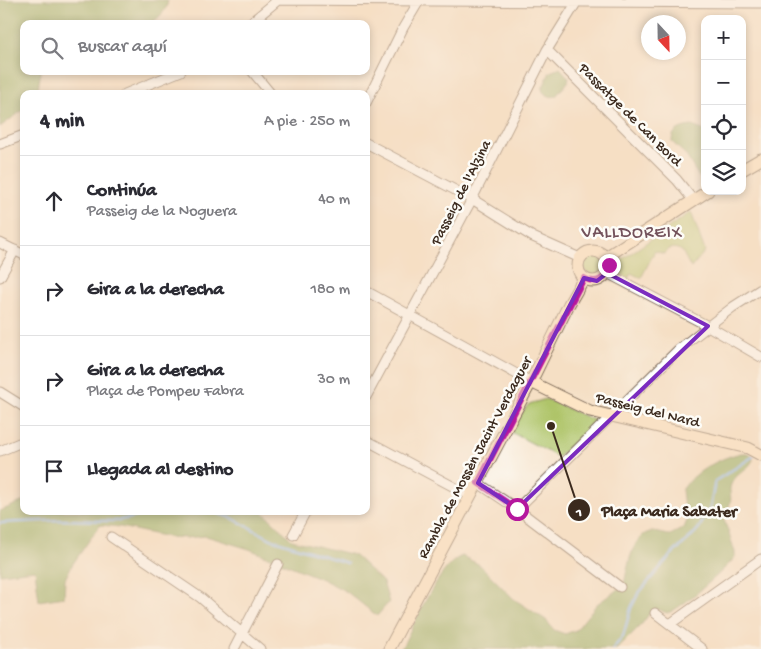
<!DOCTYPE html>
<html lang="es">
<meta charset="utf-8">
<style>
body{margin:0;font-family:"Gochi Hand",sans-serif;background:#f2f2f3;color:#2b2b33}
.controls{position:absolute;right:15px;top:15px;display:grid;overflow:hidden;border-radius:10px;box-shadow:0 2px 8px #0003}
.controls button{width:45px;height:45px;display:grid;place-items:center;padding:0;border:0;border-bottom:1px solid #e1e1e2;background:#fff;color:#2b2b33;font:25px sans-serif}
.compass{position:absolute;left:641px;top:15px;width:45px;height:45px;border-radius:50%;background:#fff;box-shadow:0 2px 8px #0003;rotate:158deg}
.stop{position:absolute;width:15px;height:15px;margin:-11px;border:4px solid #b5179e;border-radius:50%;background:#fff}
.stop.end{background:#b5179e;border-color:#fff;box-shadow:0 1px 5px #0008}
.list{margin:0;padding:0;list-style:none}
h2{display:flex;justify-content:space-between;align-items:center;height:65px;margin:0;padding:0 20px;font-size:21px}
h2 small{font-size:16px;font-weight:400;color:#7c7c81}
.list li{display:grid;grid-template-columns:32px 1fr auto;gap:15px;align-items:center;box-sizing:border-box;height:90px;padding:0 20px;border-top:1px solid #e1e1e2}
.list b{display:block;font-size:19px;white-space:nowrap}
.list p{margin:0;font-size:16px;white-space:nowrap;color:#7c7c81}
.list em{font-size:16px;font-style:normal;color:#7c7c81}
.icon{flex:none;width:28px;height:28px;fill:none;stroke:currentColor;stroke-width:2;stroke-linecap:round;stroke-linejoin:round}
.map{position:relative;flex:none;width:761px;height:649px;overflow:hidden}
.search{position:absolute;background:#fff;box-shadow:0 2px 8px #0003;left:20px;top:20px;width:350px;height:55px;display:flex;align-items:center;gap:12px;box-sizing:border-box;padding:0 18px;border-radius:10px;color:#7c7c81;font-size:19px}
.panel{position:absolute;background:#fff;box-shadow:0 2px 8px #0003;left:20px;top:90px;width:350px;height:425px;border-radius:10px}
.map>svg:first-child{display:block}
.green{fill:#afc469;stroke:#757744}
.forest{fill:#8baa5d;stroke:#636a3e}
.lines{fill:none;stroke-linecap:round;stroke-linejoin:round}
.stream{stroke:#86baf4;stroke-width:2.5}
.street-casing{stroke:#7c6958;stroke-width:11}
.secondary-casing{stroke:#7c6958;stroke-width:13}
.street{stroke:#fff;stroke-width:9}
.secondary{stroke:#fde5c5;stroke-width:11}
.route{stroke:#b5179e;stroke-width:6}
.marked{fill:none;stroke:#7b2cbf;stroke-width:4;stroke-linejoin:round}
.labels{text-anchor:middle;stroke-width:5;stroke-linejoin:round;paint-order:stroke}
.street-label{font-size:15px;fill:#3b2a1e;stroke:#fdfcf7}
.quarter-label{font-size:18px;letter-spacing:1px;fill:#73525b;stroke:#fdfcf7}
.leader{fill:none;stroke:#3b2a1e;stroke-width:2}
.callout-dot{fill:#3b2a1e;stroke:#fdfcf7;stroke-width:2}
.mark-label{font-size:15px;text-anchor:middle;font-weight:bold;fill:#fff}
.callout-label{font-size:16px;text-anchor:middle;font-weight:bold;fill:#3b2a1e;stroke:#fdfcf7;stroke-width:5;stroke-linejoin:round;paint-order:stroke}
</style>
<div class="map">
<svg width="761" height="649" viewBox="0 0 761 649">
<rect width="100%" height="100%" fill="#fdfcf7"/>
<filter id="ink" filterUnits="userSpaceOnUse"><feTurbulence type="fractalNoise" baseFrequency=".02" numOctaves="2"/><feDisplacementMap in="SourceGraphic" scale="10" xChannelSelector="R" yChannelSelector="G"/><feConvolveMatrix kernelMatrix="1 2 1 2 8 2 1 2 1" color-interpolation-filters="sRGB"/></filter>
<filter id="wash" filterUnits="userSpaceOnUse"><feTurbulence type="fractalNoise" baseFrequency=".0096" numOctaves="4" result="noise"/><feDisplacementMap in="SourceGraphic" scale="20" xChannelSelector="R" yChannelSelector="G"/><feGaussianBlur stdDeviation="1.12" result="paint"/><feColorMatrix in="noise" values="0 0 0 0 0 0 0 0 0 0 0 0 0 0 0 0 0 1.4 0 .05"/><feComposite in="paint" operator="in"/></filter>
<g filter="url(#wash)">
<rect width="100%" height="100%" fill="#f5dfc4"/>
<!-- green -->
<path class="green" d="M 691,212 L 705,251 L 691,268 L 682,251 C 676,247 668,247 664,254 L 655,251 L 641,278 L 631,273 L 628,279 L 617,271 L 616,264 L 618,262 Z
M584 266a10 10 0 1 1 20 0a10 10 0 1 1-20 0Z
M 546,399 L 596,421 L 558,457 L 507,430 L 529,404 Z"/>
<!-- forest -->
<path class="forest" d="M 0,0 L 168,0 C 167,11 159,17 151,24 L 24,24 L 24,71 L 41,71 L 37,94 L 24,94 L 24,109 L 0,127 Z
M 560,68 L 569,78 L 568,82 L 556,96 C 551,98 543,95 542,89 L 550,72 Z
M 692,126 L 705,131 L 705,182 L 699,177 L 685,154 L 672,142 C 671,130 682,127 692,126 Z
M 741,453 L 747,453 L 752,455 L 753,460 C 749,468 742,471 736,477 C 725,490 733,492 730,504 C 728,510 724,513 724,519 L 735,552 L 735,557 C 727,568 679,611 667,613 L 657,609 L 652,610 L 642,624 L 617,649 L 401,649 C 413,627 439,564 462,556 L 480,565 L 514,599 L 546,620 L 554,630 L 565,634 L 576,630 L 597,604 L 624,585 C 627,570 632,535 650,532 C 657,531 663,535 670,535 L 684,528 L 688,518 L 684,508 L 682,490 C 694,472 719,458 741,453 Z
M 24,501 L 24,511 L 262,511 L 292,540 L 354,555 L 383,582 L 389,602 L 377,616 L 347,592 L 322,579 L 249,549 L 206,536 L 186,538 L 168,537 L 120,527 L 100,525 L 72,565 L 65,579 L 64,597 L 39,601 L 35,570 L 0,574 L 0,511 Z"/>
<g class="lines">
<!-- stream -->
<path class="stream" d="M 210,511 L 232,518 L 271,539 L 347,563
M 0,523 L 60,520 L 115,521 L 166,511
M 613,649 L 623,636 L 631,608 L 638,594 L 670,556 L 692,536 L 699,528 L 710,508 L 715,481 L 754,456"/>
</g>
</g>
<g filter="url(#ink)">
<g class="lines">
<defs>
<path id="street" d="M 275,0 L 761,3
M 249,24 L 278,0
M 547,50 L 677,180 L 693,200
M 252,71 L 271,94
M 125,94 L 181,71
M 366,103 L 403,28 L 419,1
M 366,143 L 472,199 L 533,237 L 580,258
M 0,144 L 24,135
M 0,243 L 24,255
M 607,273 L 708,326 L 761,357
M 0,277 L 15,250
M 366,291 L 531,382
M 0,392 L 24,407
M 366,397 L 472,199 L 547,50 L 578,0
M 366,440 L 471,496
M 0,451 L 24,441
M 478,483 L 517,509 L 620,587
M 517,509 L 680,348 L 733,307 L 761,289
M 293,535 L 306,511
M 111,537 L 201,598 L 260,649
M 655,613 L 702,649
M 670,624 L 761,559
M 234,649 L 278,564"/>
<path id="secondary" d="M 742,170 L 761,159
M578 266a15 15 0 1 1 30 0a15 15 0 1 1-30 0Z
M 606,257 L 708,191
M 531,382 L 590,411 L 748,448 L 761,455
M 389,649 L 531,382 L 569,304 L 584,278"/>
</defs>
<!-- street casing -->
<use href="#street" class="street-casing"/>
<!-- secondary casing -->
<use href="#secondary" class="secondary-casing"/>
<!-- street -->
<use href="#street" class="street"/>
<!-- secondary -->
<use href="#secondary" class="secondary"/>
</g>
</g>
<g class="lines" filter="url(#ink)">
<!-- route -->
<path class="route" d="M 517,509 L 478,483 L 584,278 C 596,285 607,279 609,265"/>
</g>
<!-- marked area -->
<path d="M0 0H761V649H0ZM 607,273 L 708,326 L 517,509 L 478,483 L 584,278 L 597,281 Z" fill="#f5dfc4" fill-opacity=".55" fill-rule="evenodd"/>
<path class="marked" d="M 607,273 L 708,326 L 517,509 L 478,483 L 584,278 L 597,281 Z"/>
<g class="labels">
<!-- street labels -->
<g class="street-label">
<text transform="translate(631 114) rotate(45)" y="5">Passatge de Can Bord</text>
<text transform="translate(460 192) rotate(-63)" y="5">Passeig de l'Alzina</text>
<text transform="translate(648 409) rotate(14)" y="5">Passeig del Nard</text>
<text transform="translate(474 457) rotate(-62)" y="5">Rambla de Mossèn Jacint Verdaguer</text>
</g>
<!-- quarter labels -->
<g class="quarter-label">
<text x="632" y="237">VALLDOREIX</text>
</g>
</g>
<!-- callouts -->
<path class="leader" d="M551 426L579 510"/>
<g class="callout-dot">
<circle cx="551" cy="426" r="5"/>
<circle cx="579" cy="510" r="12"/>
</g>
<g class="mark-label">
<text x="579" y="516">1</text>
</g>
<g class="callout-label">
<text x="669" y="516">Plaça Maria Sabater</text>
</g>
</svg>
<div class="controls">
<button>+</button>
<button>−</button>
<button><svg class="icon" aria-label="locate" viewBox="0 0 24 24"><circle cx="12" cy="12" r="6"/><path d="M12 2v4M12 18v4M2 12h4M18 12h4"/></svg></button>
<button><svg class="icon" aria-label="layers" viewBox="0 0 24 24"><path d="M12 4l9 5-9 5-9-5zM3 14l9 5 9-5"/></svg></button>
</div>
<svg class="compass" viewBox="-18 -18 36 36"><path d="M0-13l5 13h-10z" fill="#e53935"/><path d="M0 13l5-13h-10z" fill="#7c7c81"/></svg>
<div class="stop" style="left:517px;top:509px"></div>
<div class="stop end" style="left:609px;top:265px"></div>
<div class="search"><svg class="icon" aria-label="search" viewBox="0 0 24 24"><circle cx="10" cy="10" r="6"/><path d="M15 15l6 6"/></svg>Buscar aquí</div>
<section class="panel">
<h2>4 min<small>A pie · 250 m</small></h2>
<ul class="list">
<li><svg class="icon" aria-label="ahead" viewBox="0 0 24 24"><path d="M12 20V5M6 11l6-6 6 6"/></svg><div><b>Continúa</b><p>Passeig de la Noguera</p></div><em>40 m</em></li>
<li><svg class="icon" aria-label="right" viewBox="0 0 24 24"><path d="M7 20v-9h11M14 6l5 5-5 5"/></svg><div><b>Gira a la derecha</b></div><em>180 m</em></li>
<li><svg class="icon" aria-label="right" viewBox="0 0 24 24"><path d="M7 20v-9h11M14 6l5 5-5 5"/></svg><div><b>Gira a la derecha</b><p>Plaça de Pompeu Fabra</p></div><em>30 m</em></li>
<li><svg class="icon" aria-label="arrive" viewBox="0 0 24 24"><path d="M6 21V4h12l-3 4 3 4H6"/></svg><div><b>Llegada al destino</b></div></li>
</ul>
</section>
</div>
